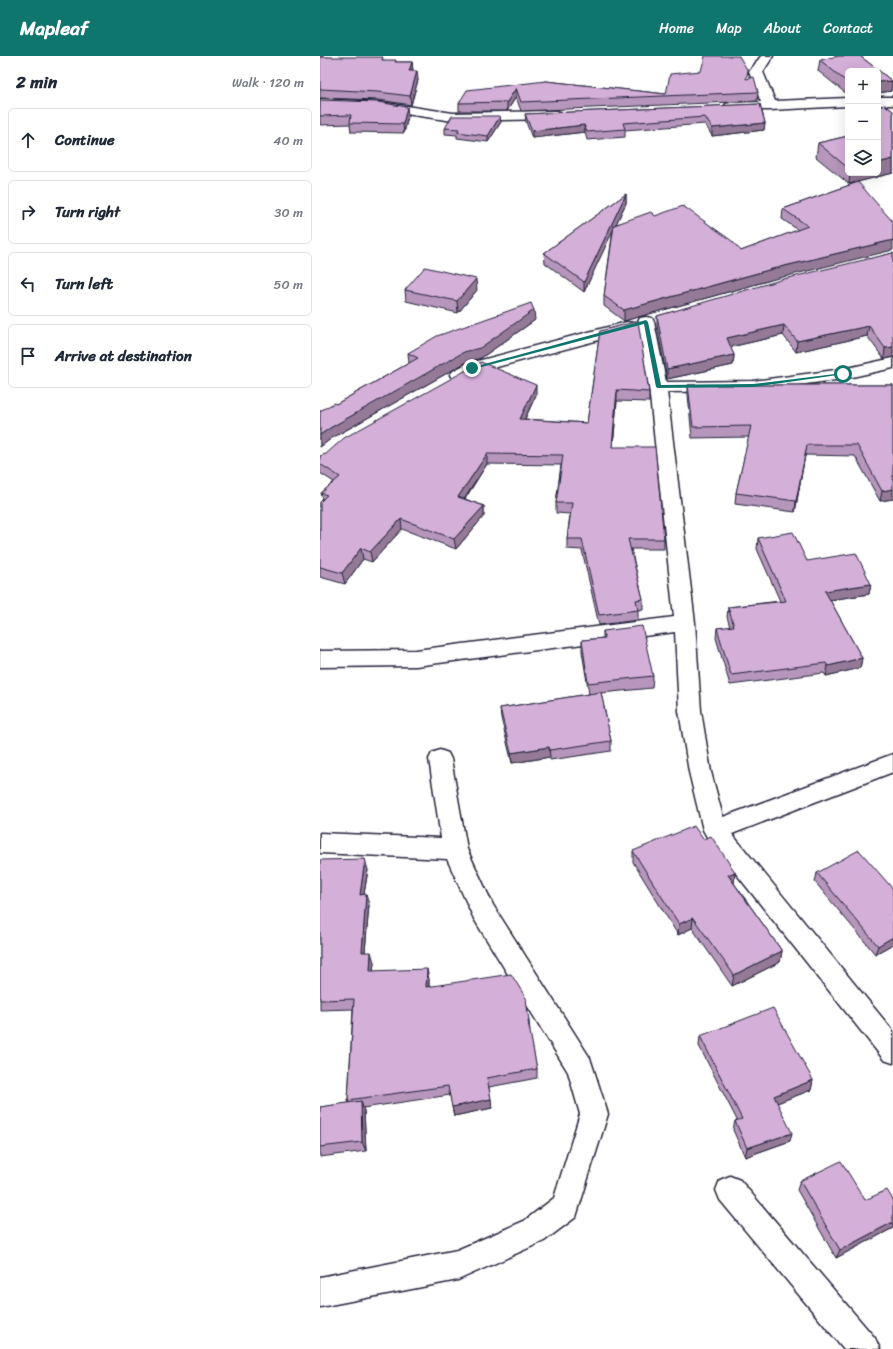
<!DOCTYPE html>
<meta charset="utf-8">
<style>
body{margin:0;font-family:Sriracha,sans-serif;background:#f2f2f3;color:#1f2937}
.controls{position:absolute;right:12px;top:12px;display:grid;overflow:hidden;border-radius:6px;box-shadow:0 4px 16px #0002}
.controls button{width:36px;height:36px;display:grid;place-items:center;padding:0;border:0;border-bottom:1px solid #e0e1e3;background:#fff;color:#1f2937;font:20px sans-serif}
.stop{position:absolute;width:12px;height:12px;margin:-9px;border:3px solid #0f766e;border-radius:50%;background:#fff}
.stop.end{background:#0f766e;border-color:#fff;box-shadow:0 1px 4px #0008}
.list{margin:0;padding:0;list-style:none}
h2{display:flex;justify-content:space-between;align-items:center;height:52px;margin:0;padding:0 16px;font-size:17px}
h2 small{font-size:13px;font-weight:400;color:#747a83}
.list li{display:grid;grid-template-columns:26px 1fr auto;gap:12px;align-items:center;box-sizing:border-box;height:64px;margin:0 8px 8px;padding:0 8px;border:1px solid #e0e1e3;border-radius:6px}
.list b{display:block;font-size:15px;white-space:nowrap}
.list em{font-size:13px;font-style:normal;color:#747a83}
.icon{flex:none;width:22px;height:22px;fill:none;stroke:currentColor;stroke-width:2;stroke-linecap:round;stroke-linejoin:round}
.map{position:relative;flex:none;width:573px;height:1293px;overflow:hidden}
header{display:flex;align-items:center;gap:24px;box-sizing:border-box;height:56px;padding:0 20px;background:#0f766e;color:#fff}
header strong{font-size:19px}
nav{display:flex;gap:22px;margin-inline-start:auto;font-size:14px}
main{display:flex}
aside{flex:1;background:#fff}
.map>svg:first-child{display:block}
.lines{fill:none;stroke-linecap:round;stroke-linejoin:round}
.minor-casing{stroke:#22223b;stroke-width:3}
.minor{fill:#fff;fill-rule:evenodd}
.wall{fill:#b696ba;stroke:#22223b}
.shaded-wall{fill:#947a97;stroke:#22223b}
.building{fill:#d4afd8;stroke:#22223b}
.route{fill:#0f766e}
</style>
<header>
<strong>Mapleaf</strong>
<nav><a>Home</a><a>Map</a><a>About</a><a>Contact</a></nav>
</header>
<main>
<aside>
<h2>2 min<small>Walk · 120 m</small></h2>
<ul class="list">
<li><svg class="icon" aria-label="ahead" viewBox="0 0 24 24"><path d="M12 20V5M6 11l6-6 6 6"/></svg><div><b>Continue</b></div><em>40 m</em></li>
<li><svg class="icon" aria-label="right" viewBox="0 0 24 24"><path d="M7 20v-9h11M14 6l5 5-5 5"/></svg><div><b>Turn right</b></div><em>30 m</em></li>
<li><svg class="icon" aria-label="left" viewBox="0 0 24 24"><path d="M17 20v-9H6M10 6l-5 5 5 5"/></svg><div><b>Turn left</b></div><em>50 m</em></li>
<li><svg class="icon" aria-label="arrive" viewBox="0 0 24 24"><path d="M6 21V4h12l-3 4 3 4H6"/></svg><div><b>Arrive at destination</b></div></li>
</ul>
</aside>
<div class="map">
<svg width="573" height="1293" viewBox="0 0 573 1293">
<rect width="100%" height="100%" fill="#fff"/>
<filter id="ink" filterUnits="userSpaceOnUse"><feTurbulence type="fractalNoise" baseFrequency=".025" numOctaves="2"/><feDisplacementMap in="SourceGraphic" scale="8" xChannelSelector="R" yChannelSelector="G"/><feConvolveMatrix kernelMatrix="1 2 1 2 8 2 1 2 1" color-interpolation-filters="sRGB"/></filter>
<g filter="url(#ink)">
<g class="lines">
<defs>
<path id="minor" d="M 441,0 L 453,0 L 443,16 L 455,45 L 528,42 L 528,50 L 450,54 L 406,54 L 404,51 L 406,48 L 411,47 L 441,46 L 429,16 Z
M 558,41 L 573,41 L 573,49 L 558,49 Z
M 0,43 L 59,46 L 133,57 L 235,55 L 240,56 L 242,59 L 240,62 L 235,63 L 133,65 L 59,54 L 0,51 Z
M 326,261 L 332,262 L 334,266 L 346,326 L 433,325 L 523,313 L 573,302 L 573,312 L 523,323 L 433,335 L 347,336 L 375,567 L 381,655 L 391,716 L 403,761 L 573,698 L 573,716 L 412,778 L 573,975 L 573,1007 L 564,1004 L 387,781 L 383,774 L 369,716 L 359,655 L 355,576 L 96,610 L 0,611 L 0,595 L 96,594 L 354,561 L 329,331 L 318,266 L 320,262 Z
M 307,266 L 313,267 L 315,271 L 313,275 L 158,316 L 145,323 L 139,324 L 133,323 L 130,319 L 133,315 L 146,308 Z
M 120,694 L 128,697 L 131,703 L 147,793 L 173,849 L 270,1002 L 288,1058 L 256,1161 L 224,1185 L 138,1224 L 0,1251 L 0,1221 L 137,1194 L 204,1165 L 234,1142 L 260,1058 L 248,1016 L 154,863 L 127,803 L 0,797 L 0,777 L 121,782 L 109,703 L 112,697 Z
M 410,1120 L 420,1124 L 555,1282 L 560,1293 L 524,1293 L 400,1144 L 396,1134 L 400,1124 Z"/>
</defs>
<!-- minor casing -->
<use href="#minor" class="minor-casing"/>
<!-- minor -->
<use href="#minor" class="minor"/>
</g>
<!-- wall -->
<path class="wall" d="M 0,0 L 4,1 L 63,4 L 76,6 L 92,6 L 93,15 L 98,24 L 91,49 L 59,44 L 0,42 Z
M 519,0 L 540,0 L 572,25 L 571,35 L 558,37 L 558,15 L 528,15 L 528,39 L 498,15 L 500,4 Z
M 427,23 L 438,36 L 437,45 L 201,55 L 196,41 L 187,55 L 139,55 L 139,47 L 226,25 L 346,38 Z
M 0,44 L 88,60 L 84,77 L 31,76 L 30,68 L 0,69 Z
M 440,48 L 445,67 L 444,74 L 392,80 L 385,68 L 305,74 L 305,81 L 267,84 L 265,76 L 212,82 L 206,66 L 205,58 Z
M 565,49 L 573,55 L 573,117 L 529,128 L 496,101 L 498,87 L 528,80 L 528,117 L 558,117 L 558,51 Z
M 181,66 L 168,86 L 137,82 L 137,79 L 125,78 L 125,72 Z
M 538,126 L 451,224 L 304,265 L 284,250 L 284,240 L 293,173 L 264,236 L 225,207 L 224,197 L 306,138 L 306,147 L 296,168 L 335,160 L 421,195 L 478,174 L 462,163 L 463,153 Z
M 573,197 L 573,301 L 564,303 L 547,280 L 476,296 L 463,279 L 410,291 L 414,299 L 413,309 L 347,323 L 337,270 L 337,260 Z
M 85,234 L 157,234 L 138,257 L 86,245 Z
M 215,264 L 161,302 L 145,307 L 12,382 L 0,391 L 0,355 L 16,348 L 89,307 L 88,297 Z
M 280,275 L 329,336 L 329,346 L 297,345 L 293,391 L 344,483 L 344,493 L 311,493 L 323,543 L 323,553 L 318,554 L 318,564 L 279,569 L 262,494 L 247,493 L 247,483 L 250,458 L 236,457 L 236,447 L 241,409 L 167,408 L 145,443 L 164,450 L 164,460 L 136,493 L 82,473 L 52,506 L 43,503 L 25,528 L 0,521 L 0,446 L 3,444 L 1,437 L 14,426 L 0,417 L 0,400 L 216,339 L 205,363 L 267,367 Z
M 368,329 L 573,329 L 573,443 L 560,445 L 535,400 L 485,399 L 475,456 L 415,448 L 416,437 L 429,381 L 372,382 L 368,339 Z
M 438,482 L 487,505 L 551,528 L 549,538 L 510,544 L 542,602 L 540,612 L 506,620 L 504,617 L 410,629 L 396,582 L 397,572 L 410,571 L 407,561 L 408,551 L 460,545 L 437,493 Z
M 283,575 L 333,620 L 332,632 L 281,637 L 291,685 L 291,695 L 230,704 L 230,701 L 192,707 L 181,662 L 180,652 L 269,638 L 262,596 L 262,584 L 283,582 Z
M 383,783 L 415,816 L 414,827 L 462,895 L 460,906 L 412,930 L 372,872 L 358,879 L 313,806 L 313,795 Z
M 0,804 L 48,814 L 44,838 L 49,849 L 45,896 L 54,906 L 53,915 L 109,923 L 109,931 L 209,965 L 210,975 L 209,975 L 217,1013 L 217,1022 L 169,1031 L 172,1052 L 134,1060 L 130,1039 L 43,1052 L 44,1055 L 46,1095 L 0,1101 L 0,1051 L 29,1047 L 28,1044 L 33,953 L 0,954 Z
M 497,817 L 573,833 L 573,888 L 555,898 L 495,826 Z
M 380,980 L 493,1024 L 491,1034 L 457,1047 L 470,1085 L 425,1101 L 413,1074 L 415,1065 L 417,1064 L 379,990 Z
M 480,1125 L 545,1144 L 573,1144 L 573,1172 L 516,1202 L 477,1134 Z"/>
<!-- shaded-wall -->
<path class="shaded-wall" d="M 92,6 L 93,15 L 89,15 Z
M 97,15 L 98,24 L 91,49 L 90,40 Z
M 572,25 L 571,35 L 558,37 L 558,26 Z
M 196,32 L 196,41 L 187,55 L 187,46 Z
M 87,51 L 88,60 L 84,77 L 83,68 Z
M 180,60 L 181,66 L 168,86 L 168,80 Z
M 445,67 L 444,74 L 392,80 L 392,72 Z
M 264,69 L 265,76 L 212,82 L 212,75 Z
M 573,103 L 573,117 L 529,128 L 530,117 L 558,117 L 558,107 Z
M 306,138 L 306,147 L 264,236 L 264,226 Z
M 573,184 L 573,194 L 451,224 L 304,265 L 304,254 L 452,213 Z
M 156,223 L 157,234 L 138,257 L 137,245 Z
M 214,254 L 215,264 L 161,302 L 145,307 L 12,382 L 0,391 L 0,379 L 10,372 Z
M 464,269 L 463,279 L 406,292 L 407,282 Z
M 549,270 L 547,280 L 476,296 L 477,285 Z
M 573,291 L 573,301 L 564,303 L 565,292 Z
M 414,299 L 413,309 L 347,323 L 347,313 Z
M 216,329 L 216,339 L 200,373 L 200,363 Z
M 297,334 L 297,345 L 292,401 L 292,391 Z
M 487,389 L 485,399 L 475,456 L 476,445 Z
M 167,398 L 167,408 L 139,451 L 138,441 Z
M 573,433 L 573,443 L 560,445 L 562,435 Z
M 164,450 L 164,460 L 136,493 L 134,483 Z
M 81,463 L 82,473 L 52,506 L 50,496 Z
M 41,492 L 43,503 L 25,528 L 22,517 Z
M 551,528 L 549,538 L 503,545 L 505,535 Z
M 542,602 L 540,612 L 506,620 L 508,610 Z
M 229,691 L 230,701 L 192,707 L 191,697 Z
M 45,803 L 48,814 L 42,849 L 40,839 Z
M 415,816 L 414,827 L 408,819 Z
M 46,838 L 49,849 L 44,906 L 42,896 Z
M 373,862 L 372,872 L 358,879 L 359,868 Z
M 573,881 L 573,888 L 555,898 L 558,890 Z
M 462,895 L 460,906 L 412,930 L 414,919 Z
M 51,896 L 54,906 L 52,925 L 50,915 Z
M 107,913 L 109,923 L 108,941 L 106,931 Z
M 493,1024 L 491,1034 L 452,1049 L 454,1040 Z
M 171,1043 L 172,1052 L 134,1060 L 132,1051 Z
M 41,1045 L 44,1055 L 46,1095 L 42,1086 Z
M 472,1077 L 470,1085 L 425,1101 L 427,1092 Z
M 573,1166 L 573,1172 L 516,1202 L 520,1194 Z"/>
<!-- building -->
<path class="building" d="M 385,0 L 419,0 L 428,15 L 426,23 L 434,21 L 438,36 L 201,46 L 196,32 L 187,46 L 139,47 L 147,34 L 226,25 L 346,38 L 350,18 L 381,15 Z
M 519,0 L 540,0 L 572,25 L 558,26 L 558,15 L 528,15 L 528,27 L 500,4 Z
M 0,1 L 63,1 L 62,4 L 76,4 L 75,6 L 92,6 L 89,15 L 97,15 L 90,40 L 58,36 L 0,33 Z
M 0,44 L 58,46 L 87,51 L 83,68 L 30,67 L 31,59 L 0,60 Z
M 440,48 L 445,67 L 392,72 L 385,61 L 303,67 L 305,73 L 267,76 L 264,69 L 212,75 L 205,58 Z
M 565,49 L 573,55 L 573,103 L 558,107 L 558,51 Z
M 132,60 L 180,60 L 168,80 L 137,76 L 139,73 L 125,72 Z
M 528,80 L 528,112 L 498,87 Z
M 538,126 L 573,166 L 573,184 L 452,213 L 304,254 L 284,240 L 294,169 L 331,156 L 335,160 L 363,150 L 412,185 L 421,195 L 488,170 L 463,153 Z
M 306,138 L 264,226 L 224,197 Z
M 573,197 L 573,291 L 565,292 L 549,270 L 477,285 L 464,269 L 407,282 L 414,299 L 347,313 L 337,260 L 464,223 Z
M 105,211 L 156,223 L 137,245 L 85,234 Z
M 211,247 L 214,254 L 160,292 L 144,296 L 10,372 L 0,379 L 0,355 L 14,347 L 16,348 L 98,302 L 88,297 L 117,280 Z
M 318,265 L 329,336 L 297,334 L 292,391 L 335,391 L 344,483 L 308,483 L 323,543 L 316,544 L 318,554 L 279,559 L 262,483 L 247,483 L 252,447 L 236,447 L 243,399 L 167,398 L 138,441 L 164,450 L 134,483 L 81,463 L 50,496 L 41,492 L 22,517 L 0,511 L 0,446 L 7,439 L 1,437 L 20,421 L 0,408 L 0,400 L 6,398 L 24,382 L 161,306 L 216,329 L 200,363 L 267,367 L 280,275 Z
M 368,329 L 573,329 L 573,433 L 562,435 L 537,389 L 487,389 L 476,445 L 416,437 L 431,370 L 373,371 Z
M 473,476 L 487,505 L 536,497 L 551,528 L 505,535 L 542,602 L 508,610 L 506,607 L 411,619 L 397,572 L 414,570 L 408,551 L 466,545 L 438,482 Z
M 322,570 L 333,620 L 268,627 L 262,584 L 285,582 L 283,575 Z
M 281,636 L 291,685 L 230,694 L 229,691 L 191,697 L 180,652 Z
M 374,770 L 383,783 L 391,780 L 415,816 L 408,819 L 462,895 L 414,919 L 373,862 L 359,868 L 313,795 Z
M 539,794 L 573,833 L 573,881 L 558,890 L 497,817 Z
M 45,803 L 40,839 L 46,838 L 42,896 L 51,896 L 50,915 L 107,913 L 106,931 L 191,918 L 206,942 L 209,965 L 208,965 L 217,1013 L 167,1022 L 171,1043 L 132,1051 L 128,1030 L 28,1044 L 34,943 L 0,944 L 0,804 Z
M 453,952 L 493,1024 L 454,1040 L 472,1077 L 427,1092 L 415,1065 L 422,1063 L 380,980 Z
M 41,1045 L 42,1086 L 0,1091 L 0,1051 Z
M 521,1105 L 545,1144 L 567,1134 L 573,1144 L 573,1166 L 520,1194 L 480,1125 Z"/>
</g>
<!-- route -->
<path class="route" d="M 326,264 L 328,266 L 341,329 L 433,328 L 523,317 L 525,318 L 433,331 L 338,332 L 336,331 L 324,268 L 154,313 L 150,312 Z"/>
</svg>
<div class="controls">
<button>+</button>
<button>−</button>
<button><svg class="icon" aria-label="layers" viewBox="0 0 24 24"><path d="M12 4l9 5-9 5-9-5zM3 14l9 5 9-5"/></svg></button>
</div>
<div class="stop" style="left:523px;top:318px"></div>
<div class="stop end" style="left:152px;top:312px"></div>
</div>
</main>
